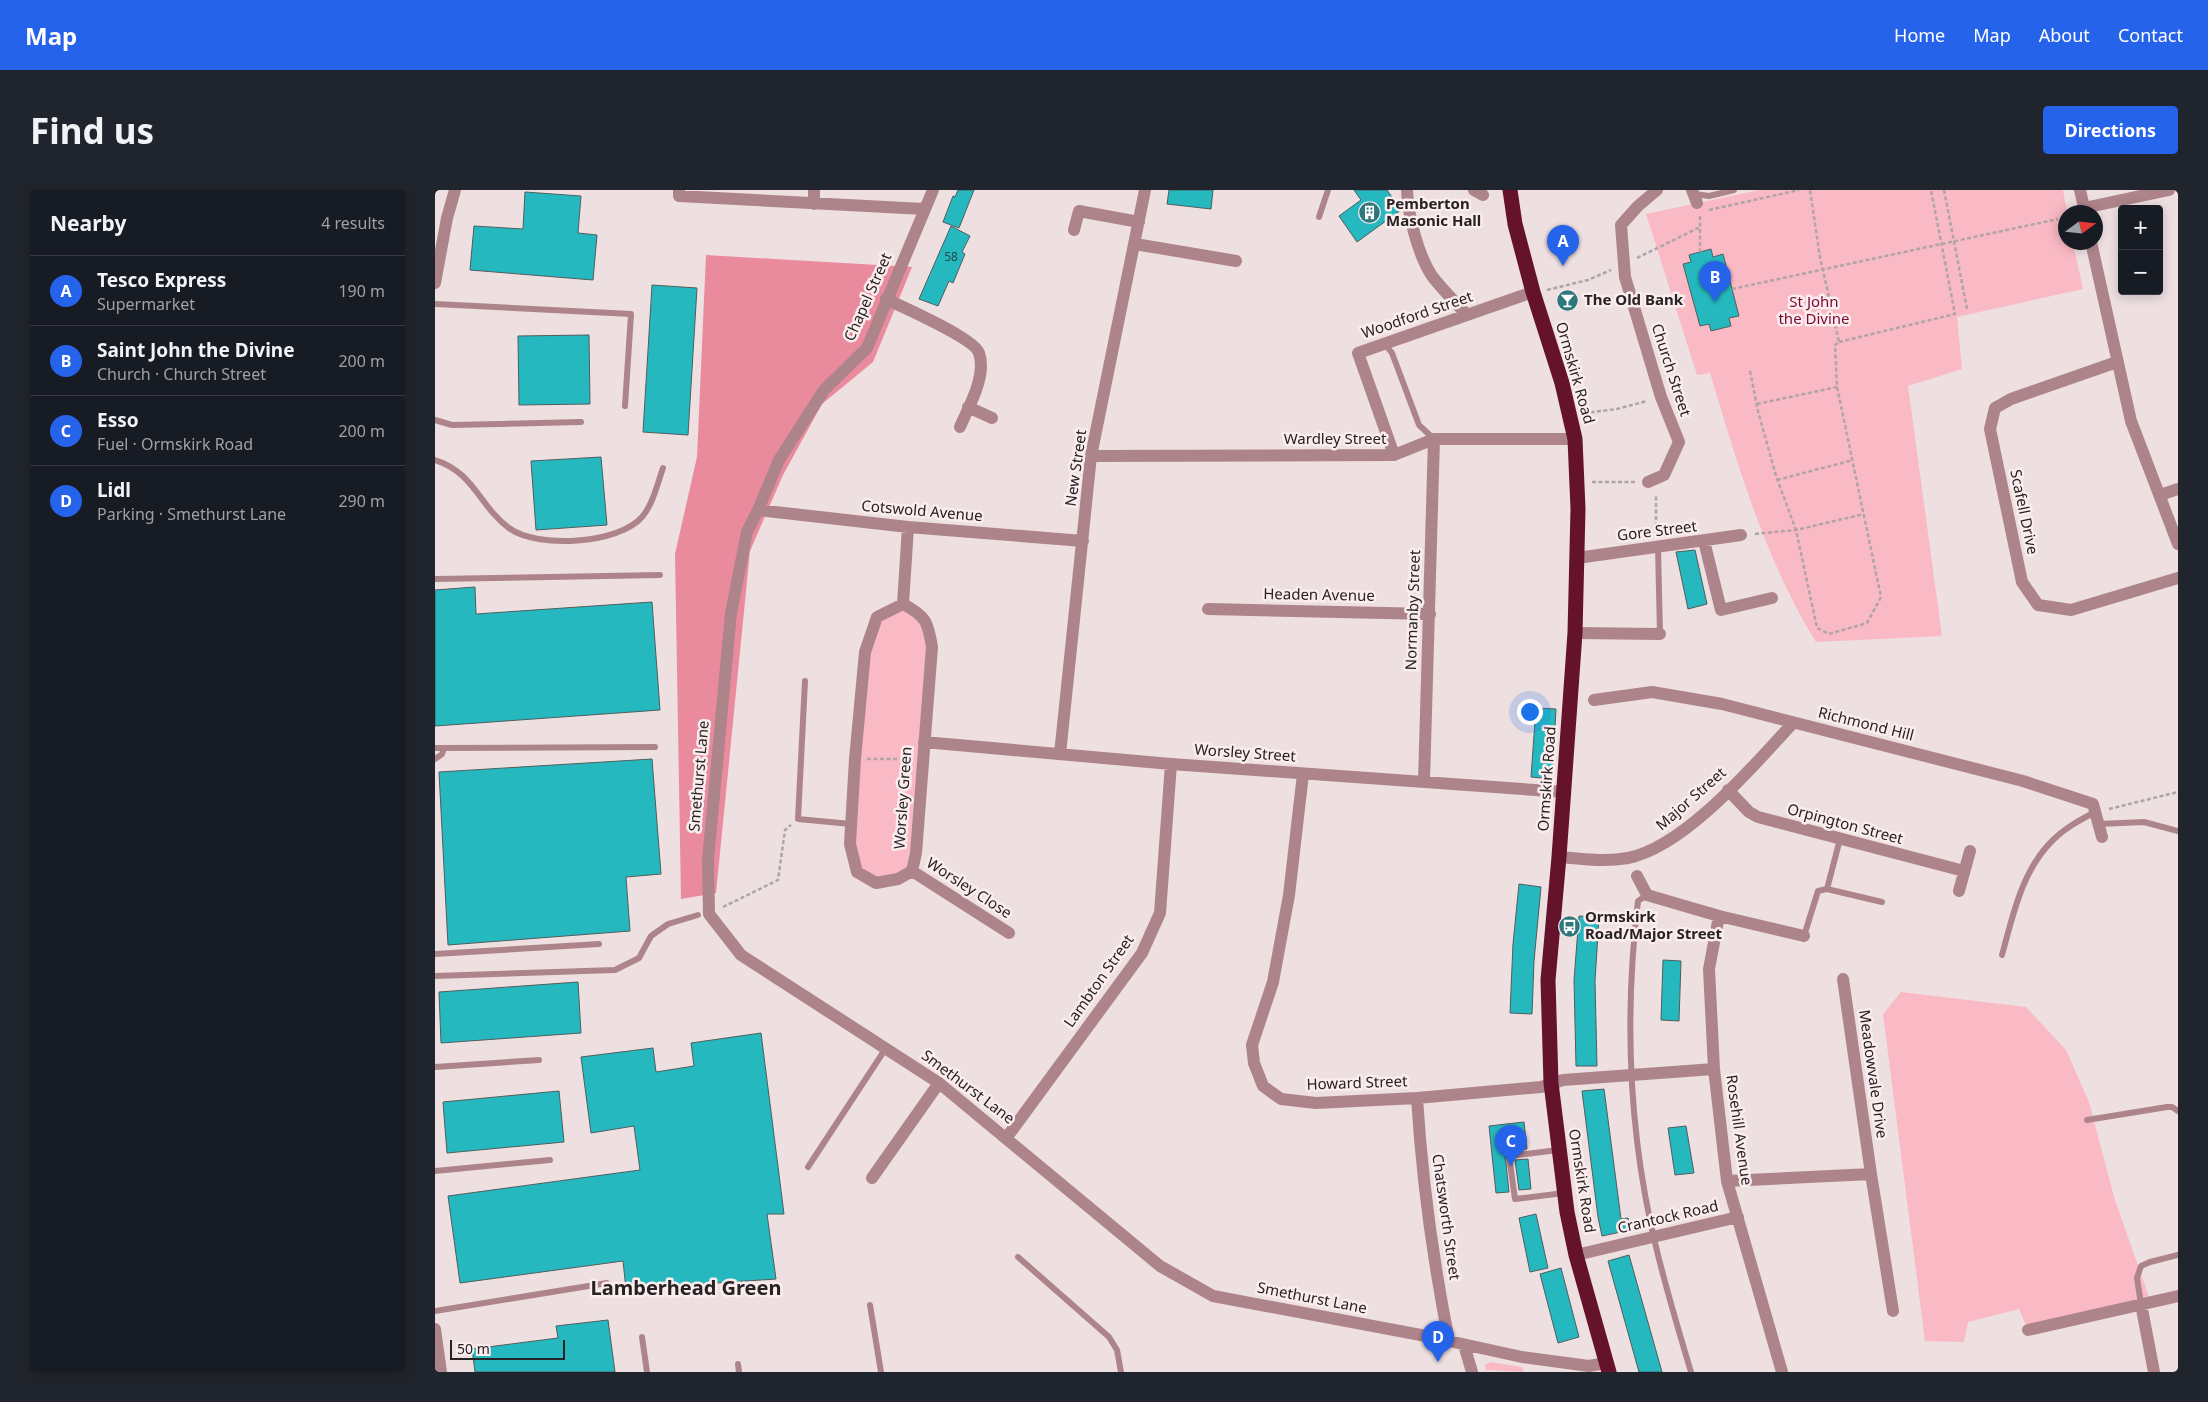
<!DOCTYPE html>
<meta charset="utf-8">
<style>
body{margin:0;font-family:"Noto Sans",sans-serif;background:#20242c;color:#f1f3f6}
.controls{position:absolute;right:15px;top:15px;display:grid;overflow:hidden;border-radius:5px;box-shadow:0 2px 12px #0003}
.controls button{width:45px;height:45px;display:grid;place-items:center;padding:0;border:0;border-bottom:1px solid #363941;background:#171b24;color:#f1f3f6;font:25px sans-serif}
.compass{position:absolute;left:1623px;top:15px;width:45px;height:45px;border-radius:50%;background:#171b24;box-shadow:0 2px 12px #0003;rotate:75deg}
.scale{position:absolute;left:15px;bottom:12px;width:115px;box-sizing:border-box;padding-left:5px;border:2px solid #272223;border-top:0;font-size:14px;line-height:18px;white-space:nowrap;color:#272223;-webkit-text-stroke:4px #fbecee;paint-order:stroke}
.you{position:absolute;left:1094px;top:521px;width:18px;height:18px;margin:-12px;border:4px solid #fff;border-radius:50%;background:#1a73e8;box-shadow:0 0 0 8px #1a73e833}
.badge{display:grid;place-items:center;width:32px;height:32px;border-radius:50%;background:#2563eb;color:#fff;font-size:16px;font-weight:700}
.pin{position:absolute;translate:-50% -41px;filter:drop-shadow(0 1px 2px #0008)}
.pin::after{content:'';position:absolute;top:26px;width:18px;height:15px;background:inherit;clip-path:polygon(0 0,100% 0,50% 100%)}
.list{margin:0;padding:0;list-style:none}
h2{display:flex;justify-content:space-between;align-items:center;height:65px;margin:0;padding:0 20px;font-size:21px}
h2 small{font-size:16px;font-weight:400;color:#9ea1a6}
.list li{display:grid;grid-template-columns:32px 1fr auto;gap:15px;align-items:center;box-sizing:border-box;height:70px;padding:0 20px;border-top:1px solid #363941}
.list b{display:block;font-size:19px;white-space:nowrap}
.list p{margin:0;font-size:16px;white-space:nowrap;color:#9ea1a6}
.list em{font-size:16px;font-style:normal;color:#9ea1a6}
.map{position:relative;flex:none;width:1743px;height:1182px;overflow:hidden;border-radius:5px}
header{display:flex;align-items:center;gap:30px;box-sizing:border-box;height:70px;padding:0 25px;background:#2563eb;color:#fff}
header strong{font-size:24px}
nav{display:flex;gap:28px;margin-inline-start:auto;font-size:18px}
.intro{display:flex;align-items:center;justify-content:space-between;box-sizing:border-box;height:120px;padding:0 30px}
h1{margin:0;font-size:35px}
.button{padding:12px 22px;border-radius:5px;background:#2563eb;color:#fff;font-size:18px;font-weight:700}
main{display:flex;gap:30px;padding:0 30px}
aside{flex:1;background:#171b24;border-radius:5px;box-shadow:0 2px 12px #0003}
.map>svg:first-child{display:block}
.green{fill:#fabac5}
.forest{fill:#e98b9d}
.building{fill:#25b9bf;stroke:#505d5e}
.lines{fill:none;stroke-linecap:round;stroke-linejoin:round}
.path{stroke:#b0a4a6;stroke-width:2.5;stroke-dasharray:4 2.5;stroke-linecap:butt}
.lane{stroke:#ae848b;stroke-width:6}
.street{stroke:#ae848b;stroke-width:12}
.highway{stroke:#65122c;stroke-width:15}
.labels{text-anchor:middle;stroke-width:5;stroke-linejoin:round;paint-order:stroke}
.number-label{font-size:12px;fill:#26484a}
.poi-label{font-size:15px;font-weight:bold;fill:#272223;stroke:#fbecee;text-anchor:start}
.street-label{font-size:15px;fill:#272223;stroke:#fbecee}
.park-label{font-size:15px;fill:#7b0833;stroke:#fbecee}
.district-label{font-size:20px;font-weight:bold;fill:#272223;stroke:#fbecee}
</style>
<header>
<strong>Map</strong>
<nav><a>Home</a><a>Map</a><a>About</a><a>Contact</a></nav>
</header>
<div class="intro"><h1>Find us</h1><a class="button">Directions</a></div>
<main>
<aside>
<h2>Nearby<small>4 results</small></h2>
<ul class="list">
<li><span class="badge">A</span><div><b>Tesco Express</b><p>Supermarket</p></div><em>190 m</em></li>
<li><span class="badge">B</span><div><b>Saint John the Divine</b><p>Church · Church Street</p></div><em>200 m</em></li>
<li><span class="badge">C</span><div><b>Esso</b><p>Fuel · Ormskirk Road</p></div><em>200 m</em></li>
<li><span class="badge">D</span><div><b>Lidl</b><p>Parking · Smethurst Lane</p></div><em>290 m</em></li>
</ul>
</aside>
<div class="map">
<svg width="1743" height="1182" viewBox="0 0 1743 1182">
<rect width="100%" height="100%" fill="#eedfe1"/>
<!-- green -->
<path class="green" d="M 1324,0 L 1628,0 L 1632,22 L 1630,22 L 1630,52 L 1638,53 L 1648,99 L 1522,127 L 1527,179 L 1473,196 L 1507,446 L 1381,452 C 1331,372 1302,273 1275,183 L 1262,185 L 1211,24 Z
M 468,414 L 493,436 L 477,681 L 441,693 L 422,682 L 415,654 L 430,462 L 442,427 Z
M 1466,802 L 1591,817 L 1631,860 L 1654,912 L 1679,1007 L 1715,1110 L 1593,1140 L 1584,1119 L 1533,1132 L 1529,1152 L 1490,1151 L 1448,824 Z
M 1055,1172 L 1087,1177 L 1089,1182 L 1051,1180 L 1050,1175 Z"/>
<!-- forest -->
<path class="forest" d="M 271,65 L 477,77 L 438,172 L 387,214 L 348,285 L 315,361 L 281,703 L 246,709 L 240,364 L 262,267 Z"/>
<!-- building -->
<path class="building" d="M 523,0 L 539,0 L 524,38 L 508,32 L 518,6 L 520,7 Z
M 734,0 L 778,0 L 776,19 L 732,14 Z
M 919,0 L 952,0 L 966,20 L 922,52 L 904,26 L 926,10 Z
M 90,2 L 146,6 L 143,43 L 162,45 L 158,90 L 35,80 L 39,36 L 88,39 Z
M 516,36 L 535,46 L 527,62 L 530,64 L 518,93 L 514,91 L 503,116 L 484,109 Z
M 1276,59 L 1278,67 L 1288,64 L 1304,126 L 1294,128 L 1296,136 L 1276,141 L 1274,134 L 1265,136 L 1248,74 L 1256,72 L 1254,65 Z
M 217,95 L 262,98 L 253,245 L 208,242 Z
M 154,145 L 155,214 L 84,215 L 83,146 Z
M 166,267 L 172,335 L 101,340 L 96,271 Z
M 1260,360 L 1272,414 L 1253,419 L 1241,362 Z
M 40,397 L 41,424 L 217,412 L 225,520 L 0,536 L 0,400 Z
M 1101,518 L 1121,519 L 1117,589 L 1096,587 Z
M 217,569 L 226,684 L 191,687 L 195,741 L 13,755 L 4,582 Z
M 1084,694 L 1106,697 L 1099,771 L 1097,824 L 1075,823 L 1078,754 Z
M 1144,726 L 1164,727 L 1160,791 L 1162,876 L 1141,876 L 1139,790 Z
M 1228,770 L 1246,771 L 1244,831 L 1226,830 Z
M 143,792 L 146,843 L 6,853 L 4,802 Z
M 326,843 L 349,1024 L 332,1024 L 341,1089 L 191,1099 L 188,1071 L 25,1093 L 13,1006 L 205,980 L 199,936 L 156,943 L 146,867 L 218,858 L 221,882 L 259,876 L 256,853 Z
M 1169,899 L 1186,1029 L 1193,1028 L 1195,1040 L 1167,1046 L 1163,1027 L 1147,901 Z
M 124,901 L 129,952 L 12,963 L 8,912 Z
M 1089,932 L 1092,959 L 1073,961 L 1070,964 L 1074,1002 L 1061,1003 L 1054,936 Z
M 1251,936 L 1259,983 L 1240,985 L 1233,938 Z
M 1093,969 L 1096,999 L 1084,1000 L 1080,970 Z
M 1101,1024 L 1113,1078 L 1095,1082 L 1084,1028 Z
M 1194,1065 L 1203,1097 L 1227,1182 L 1204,1182 L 1173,1071 Z
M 1126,1078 L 1144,1147 L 1123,1153 L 1105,1084 Z
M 173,1130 L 180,1182 L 40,1182 L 37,1159 L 123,1148 L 121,1136 Z"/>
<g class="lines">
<!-- path -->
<path class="path" d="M 1509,0 L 1532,119
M 1274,20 L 1364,0
M 1265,26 L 1265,62
M 1202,68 L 1265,37
M 1297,99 L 1623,29
M 1112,100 L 1153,90 L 1176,80
M 1404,152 L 1520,124 L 1496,0
M 1315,181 L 1323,221 L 1341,286 L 1361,340 L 1382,438 L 1394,444 L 1432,433 L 1446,407 L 1402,197 L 1400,155 L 1404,152 L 1385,67 L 1375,0
M 1322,214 L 1402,197
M 1149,223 L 1182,219 L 1212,211
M 1342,290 L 1418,270
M 1157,292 L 1201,292
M 1221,343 L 1221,304
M 1320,344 L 1361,340 L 1429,324
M 432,569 L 474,569
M 1674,619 L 1743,602
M 288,717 L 343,690 L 350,640 L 356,635"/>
<!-- lane -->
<path class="lane" d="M 1259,4 L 1274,6 L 1299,0
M 884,27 L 893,0
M 0,114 L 196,124 L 190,216
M 949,153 L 957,163 L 984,235 L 999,249
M 0,230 L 17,235 L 146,232
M 0,270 C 39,282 44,316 74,338 C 102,359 184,354 207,327 C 218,314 222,295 228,278
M 1223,357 L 1225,444
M 0,389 L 225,385
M 370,491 L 363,629 L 416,634
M 0,558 L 220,557
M 0,569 L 7,564 L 9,558
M 1664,634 L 1709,632 L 1743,641
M 1392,699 L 1405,649
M 1212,705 L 1203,711 C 1189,828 1194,947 1222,1061 C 1232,1102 1244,1142 1256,1182
M 1369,746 L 1383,701 L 1392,699 L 1447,712
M 0,764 L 164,754
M 1567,765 C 1578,725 1587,680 1618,650 C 1630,638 1645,630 1660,622
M 0,786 L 180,780 L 204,768 L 216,746 L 233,734 L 263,725
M 0,877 L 104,870
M 1652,930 L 1732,917 L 1737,917 L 1743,921
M 1123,960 L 1074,966 L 1080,1009 L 1129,1003
M 373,977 L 451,858
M 0,981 L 115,970
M 583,1067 L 674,1147 L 682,1160 L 686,1182
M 1706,1114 L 1702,1088 L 1706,1076 L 1715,1072 L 1743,1065
M 435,1115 L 446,1182
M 0,1121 L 172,1093
M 207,1147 L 212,1182
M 303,1174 L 304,1182"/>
<!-- street -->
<path class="street" d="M 244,0 L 244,6 L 489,19
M 498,0 L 432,158 L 389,200 L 344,270 L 323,320 L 312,342 L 296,423 L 273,670 L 274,724 L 306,765 L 504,893 L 725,1076 L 778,1106 L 991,1146 L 1087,1167 L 1154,1176 L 1171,1173
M 972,0 C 973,25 983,65 997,86 C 1007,99 1020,112 1031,124
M 1039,0 L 1048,5
M 1257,0 L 1262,13
M 1645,0 L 1650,22
M 379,14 L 379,0
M 1649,18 L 1734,0
M 639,40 L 644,21 L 704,32
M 1656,52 L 1696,231 L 1743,354
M 700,54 L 801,71
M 0,93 L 12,28 L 20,0
M 451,109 C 468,117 540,149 544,163 C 552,186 534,216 525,237
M 1682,172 L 1576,209 L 1560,218 L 1555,239 L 1587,392 L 1603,415 L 1636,420 L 1743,388
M 533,217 L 557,228
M 959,265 L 923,163 L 1098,102
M 656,266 L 959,265 L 999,249 L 1140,249
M 1213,292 L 1229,285 L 1244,252 L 1226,207 L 1190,87 L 1186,35 L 1203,16 L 1222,0
M 1725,305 L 1743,299
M 323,320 L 473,337 L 648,351
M 1269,351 L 1286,420 L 1337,408
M 1142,368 L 1306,345
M 468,414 C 491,426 493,432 497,457 L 481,663 L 477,681 L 463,689 L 441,693 L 422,682 L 415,654 L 420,569 L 430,462 L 442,427 L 468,414 L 473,337
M 773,419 L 995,424
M 1140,443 L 1225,444
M 1159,510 L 1217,502 L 1287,514 L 1588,591 L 1658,614 L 1667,647
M 489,552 L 736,574 L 1129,602
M 625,564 L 656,266 L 710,0
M 868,584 L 854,705 L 838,792 L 817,855 L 819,873 L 828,896 L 846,909 L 881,913 L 982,908 L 1106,897 L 1128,890 L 1279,879
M 989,591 L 999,249
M 1293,600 L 1314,622 L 1323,627 L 1529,681
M 1124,667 C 1147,669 1170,672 1193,668 C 1250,657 1319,575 1358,533
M 477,681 L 574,743
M 1202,686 L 1212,705 L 1284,726 L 1369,746
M 1524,701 L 1535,661
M 1284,726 L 1274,779 L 1279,879 L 1292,991 L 1347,1182
M 1408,789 L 1436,984 L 1458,1121
M 982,908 C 987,990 998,1070 1014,1151
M 572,947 L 707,763 L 725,723 L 736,574
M 437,988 L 504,893
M 1292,991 L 1436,984
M 1141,1065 L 1303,1027
M 1706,1114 L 1719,1182
M 0,1139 L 6,1182
M 1593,1140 L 1743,1106
M 1029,1155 L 1037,1182"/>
<!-- highway -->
<path class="highway" d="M 1075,0 L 1080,34 L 1098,102 L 1127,193 L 1140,249 L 1143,319 L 1140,443 L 1124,667 L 1113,790 L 1116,893 L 1132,1022 L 1141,1065 L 1174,1182"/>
</g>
<!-- icons -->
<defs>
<symbol id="building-disc" viewBox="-11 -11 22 22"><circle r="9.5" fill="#2e787b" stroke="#fbecee"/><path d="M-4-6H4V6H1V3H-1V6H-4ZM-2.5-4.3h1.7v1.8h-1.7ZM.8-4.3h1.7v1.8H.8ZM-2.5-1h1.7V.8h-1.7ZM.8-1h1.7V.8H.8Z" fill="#fff"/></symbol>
<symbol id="bar-disc" viewBox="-11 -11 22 22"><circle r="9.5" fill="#2e787b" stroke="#fbecee"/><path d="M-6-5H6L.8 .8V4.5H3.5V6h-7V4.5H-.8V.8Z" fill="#fff"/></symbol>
<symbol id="bus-disc" viewBox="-11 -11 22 22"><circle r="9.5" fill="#2e787b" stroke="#fbecee"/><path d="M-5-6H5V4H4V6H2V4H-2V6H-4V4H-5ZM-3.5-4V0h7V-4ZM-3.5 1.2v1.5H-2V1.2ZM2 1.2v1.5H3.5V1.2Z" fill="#fff"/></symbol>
</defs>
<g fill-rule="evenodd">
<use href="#building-disc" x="922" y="10" width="25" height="25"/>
<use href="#bar-disc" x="1120" y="98" width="25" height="25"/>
<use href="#bus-disc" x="1122" y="724" width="25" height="25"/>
</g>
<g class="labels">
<!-- number labels -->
<g class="number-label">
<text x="516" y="71">58</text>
</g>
<!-- poi labels -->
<g class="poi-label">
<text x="951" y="19">Pemberton<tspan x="951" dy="17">Masonic Hall</tspan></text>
<text x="1149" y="115">The Old Bank</text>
<text x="1150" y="732">Ormskirk<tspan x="1150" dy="17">Road/Major Street</tspan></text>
</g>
<!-- street labels -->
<g class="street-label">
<text transform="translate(433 107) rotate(-66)" y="5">Chapel Street</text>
<text transform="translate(982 125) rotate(-19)" y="5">Woodford Street</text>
<text transform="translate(1236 180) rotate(72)" y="5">Church Street</text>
<text transform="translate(1140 183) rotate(74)" y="5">Ormskirk Road</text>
<text x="900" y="254">Wardley Street</text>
<text transform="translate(641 278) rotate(-82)" y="5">New Street</text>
<text transform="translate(487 321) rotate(5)" y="5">Cotswold Avenue</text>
<text transform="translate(1589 322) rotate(78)" y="5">Scafell Drive</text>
<text transform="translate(1222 341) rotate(-7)" y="5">Gore Street</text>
<text transform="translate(884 405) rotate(1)" y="5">Headen Avenue</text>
<text transform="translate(978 420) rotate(-88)" y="5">Normanby Street</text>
<text transform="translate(1431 534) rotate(14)" y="5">Richmond Hill</text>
<text transform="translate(810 563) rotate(4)" y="5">Worsley Street</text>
<text transform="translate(264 586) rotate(-85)" y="5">Smethurst Lane</text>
<text transform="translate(1112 589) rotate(-86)" y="5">Ormskirk Road</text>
<text transform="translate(468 608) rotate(-86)" y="5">Worsley Green</text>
<text transform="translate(1256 609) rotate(-41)" y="5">Major Street</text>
<text transform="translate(1410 634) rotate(15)" y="5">Orpington Street</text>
<text transform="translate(534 698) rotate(33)" y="5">Worsley Close</text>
<text transform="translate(664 791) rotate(-55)" y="5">Lambton Street</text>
<text transform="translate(1438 884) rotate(82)" y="5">Meadowvale Drive</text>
<text transform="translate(922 893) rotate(-2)" y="5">Howard Street</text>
<text transform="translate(533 897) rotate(37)" y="5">Smethurst Lane</text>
<text transform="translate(1304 940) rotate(82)" y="5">Rosehill Avenue</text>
<text transform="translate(1147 991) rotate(81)" y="5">Ormskirk Road</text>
<text transform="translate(1011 1027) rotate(82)" y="5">Chatsworth Street</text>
<text transform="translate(1233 1027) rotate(-13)" y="5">Crantock Road</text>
<text transform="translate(877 1108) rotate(11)" y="5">Smethurst Lane</text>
</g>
<!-- park labels -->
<g class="park-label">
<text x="1379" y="117">St John<tspan x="1379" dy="17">the Divine</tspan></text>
</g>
<!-- district labels -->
<g class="district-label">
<text x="251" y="1105">Lamberhead Green</text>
</g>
</g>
</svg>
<div class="controls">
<button>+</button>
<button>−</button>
</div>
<svg class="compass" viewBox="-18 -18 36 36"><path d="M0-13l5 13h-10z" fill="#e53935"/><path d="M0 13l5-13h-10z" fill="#9ea1a6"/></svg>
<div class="scale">50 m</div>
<div class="you"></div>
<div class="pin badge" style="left:1128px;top:76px">A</div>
<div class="pin badge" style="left:1280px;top:112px">B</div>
<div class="pin badge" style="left:1076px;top:976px">C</div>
<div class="pin badge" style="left:1003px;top:1172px">D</div>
</div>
</main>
